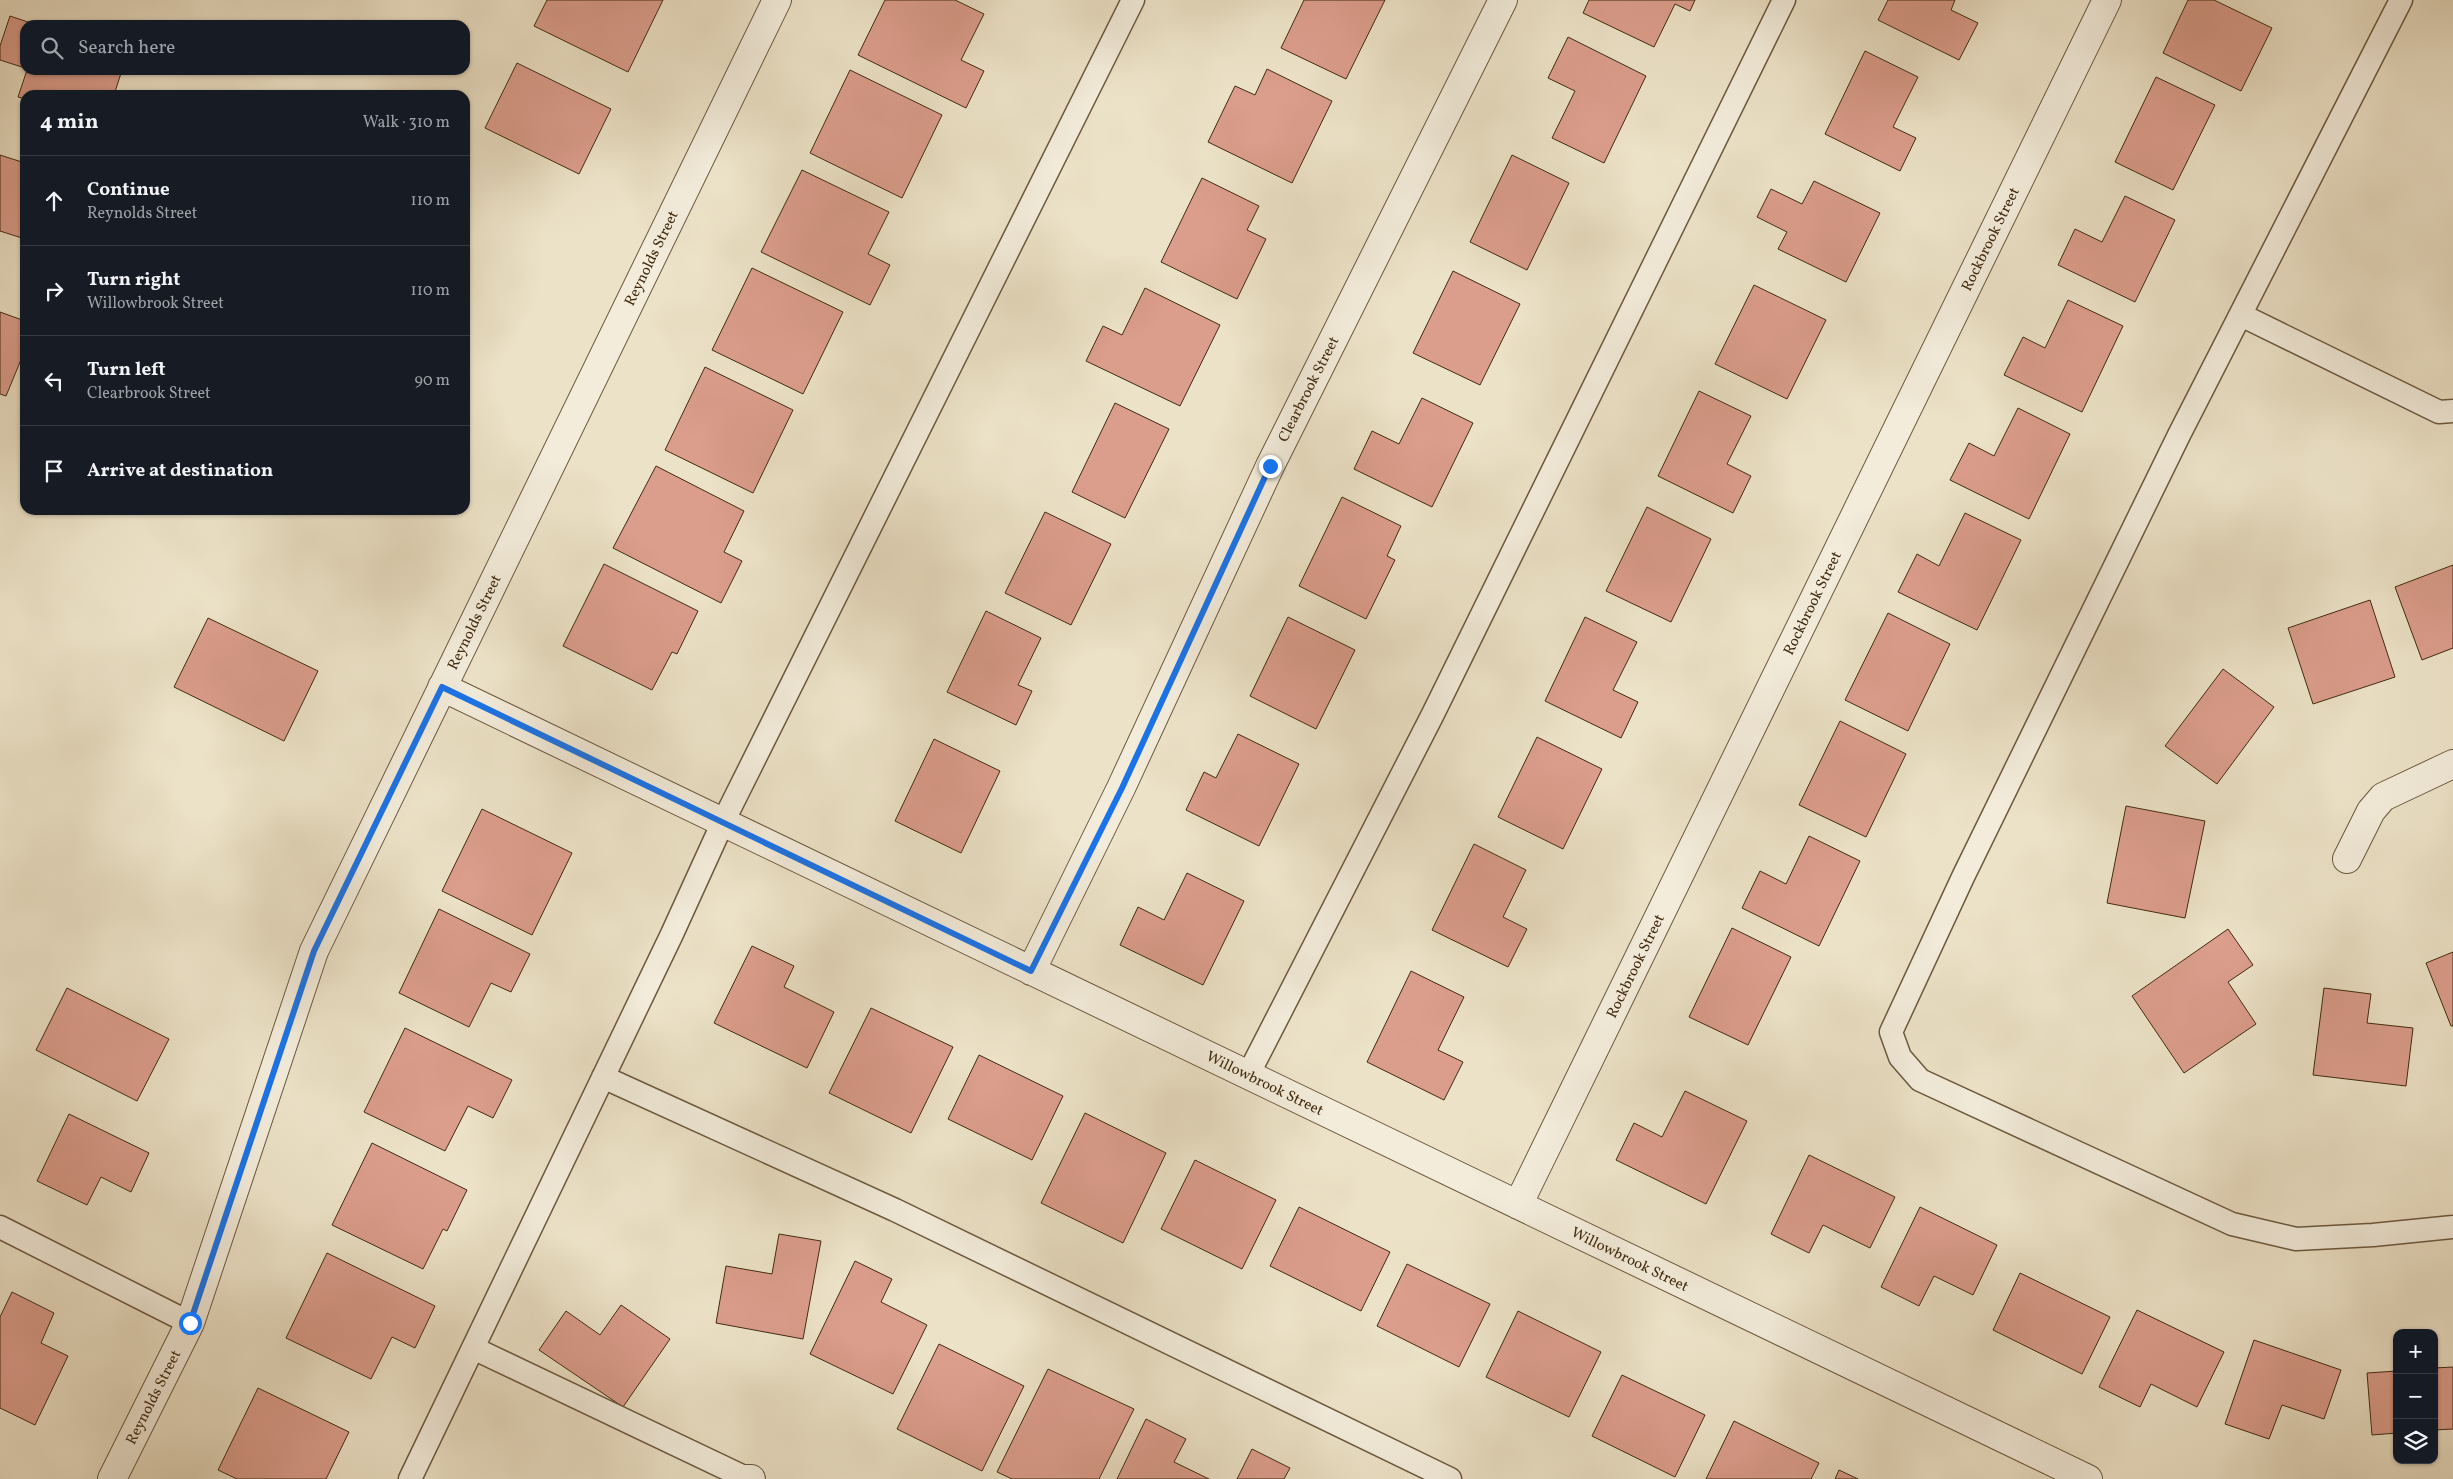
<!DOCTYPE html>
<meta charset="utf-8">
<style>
body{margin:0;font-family:Vollkorn,serif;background:#242831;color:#f1f3f6}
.controls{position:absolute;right:15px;bottom:15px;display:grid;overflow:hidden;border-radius:10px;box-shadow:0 1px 4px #0004}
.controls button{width:45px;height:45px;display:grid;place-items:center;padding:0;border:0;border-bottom:1px solid #363941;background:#171b24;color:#f1f3f6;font:25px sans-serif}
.stop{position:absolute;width:15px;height:15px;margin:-11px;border:4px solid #1a73e8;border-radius:50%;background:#fff}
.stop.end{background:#1a73e8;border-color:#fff;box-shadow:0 1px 5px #0008}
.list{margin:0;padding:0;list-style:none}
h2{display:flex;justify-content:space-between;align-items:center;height:65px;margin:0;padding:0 20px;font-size:21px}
h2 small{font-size:16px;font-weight:400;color:#9ea1a6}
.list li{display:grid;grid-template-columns:32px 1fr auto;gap:15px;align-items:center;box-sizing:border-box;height:90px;padding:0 20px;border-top:1px solid #363941}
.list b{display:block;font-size:19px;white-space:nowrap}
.list p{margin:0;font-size:16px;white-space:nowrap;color:#9ea1a6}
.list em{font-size:16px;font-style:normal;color:#9ea1a6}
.icon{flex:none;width:28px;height:28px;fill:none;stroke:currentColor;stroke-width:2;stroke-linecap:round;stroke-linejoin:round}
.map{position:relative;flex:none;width:2453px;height:1479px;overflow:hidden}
.search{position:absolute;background:#171b24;box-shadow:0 1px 4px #0004;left:20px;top:20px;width:450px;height:55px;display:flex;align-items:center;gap:12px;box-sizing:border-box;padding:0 18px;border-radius:15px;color:#9ea1a6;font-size:19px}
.panel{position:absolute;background:#171b24;box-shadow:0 1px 4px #0004;left:20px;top:90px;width:450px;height:425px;border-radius:15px}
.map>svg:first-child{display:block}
.building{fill:#db9d8c;stroke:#412b11}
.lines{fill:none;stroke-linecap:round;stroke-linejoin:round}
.service-casing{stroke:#6c593e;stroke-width:25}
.minor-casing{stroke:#6c593e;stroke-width:30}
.service{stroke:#f3ecdb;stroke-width:22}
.minor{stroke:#f3ecdb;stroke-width:28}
.route{stroke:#1a73e8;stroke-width:6}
.labels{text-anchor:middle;stroke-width:4.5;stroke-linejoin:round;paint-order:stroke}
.street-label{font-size:15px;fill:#412b11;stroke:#f3ecdb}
</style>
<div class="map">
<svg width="2453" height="1479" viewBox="0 0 2453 1479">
<rect width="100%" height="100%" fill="#ece2c7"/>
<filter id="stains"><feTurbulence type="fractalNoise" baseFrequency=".004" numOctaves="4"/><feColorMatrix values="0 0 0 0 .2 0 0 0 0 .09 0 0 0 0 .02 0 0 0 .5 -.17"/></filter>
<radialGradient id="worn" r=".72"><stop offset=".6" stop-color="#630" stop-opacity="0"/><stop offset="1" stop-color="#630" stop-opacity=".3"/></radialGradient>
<!-- building -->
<path class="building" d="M 547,0 L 663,0 L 628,72 L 534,26 Z
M 885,0 L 955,0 L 984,14 L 961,60 L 984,71 L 966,108 L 858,55 Z
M 1304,0 L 1385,0 L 1346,79 L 1281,48 Z
M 1589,0 L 1695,0 L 1690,11 L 1675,4 L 1654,47 L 1583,13 Z
M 1888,0 L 1955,0 L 1951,10 L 1978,23 L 1959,60 L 1878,20 Z
M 2188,0 L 2214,0 L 2272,28 L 2241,91 L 2163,53 Z
M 10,16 L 37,25 L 25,25 L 25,68 L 0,60 L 0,46 Z
M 1568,37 L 1646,76 L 1604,163 L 1552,138 L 1575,91 L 1548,78 Z
M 1865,51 L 1918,77 L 1893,127 L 1916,138 L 1900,171 L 1825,134 Z
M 517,63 L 611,109 L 579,174 L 485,128 Z
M 1267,69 L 1332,101 L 1292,183 L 1208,142 L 1235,86 L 1255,95 Z
M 27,70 L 122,70 L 114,95 L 25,95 L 25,99 L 18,97 Z
M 850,70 L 942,115 L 902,198 L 810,153 Z
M 2156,77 L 2215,105 L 2173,190 L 2115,162 Z
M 0,155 L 25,163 L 25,239 L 0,231 Z
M 1512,155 L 1569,183 L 1527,270 L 1470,242 Z
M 802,170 L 889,212 L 868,254 L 890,265 L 870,305 L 761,252 Z
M 1202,178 L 1259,206 L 1247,230 L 1266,239 L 1237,299 L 1161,262 Z
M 1814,181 L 1880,213 L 1846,282 L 1778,249 L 1787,232 L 1757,217 L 1771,189 L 1802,204 Z
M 2125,196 L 2175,220 L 2135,302 L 2058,265 L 2075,229 L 2102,242 Z
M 752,268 L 843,312 L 803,394 L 712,350 Z
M 1453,271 L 1520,304 L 1480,385 L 1413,353 Z
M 1754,285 L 1826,320 L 1787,399 L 1715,364 Z
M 1145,288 L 1220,325 L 1180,406 L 1086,361 L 1103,326 L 1122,335 Z
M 2068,300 L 2123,326 L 2082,412 L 2004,375 L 2023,337 L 2045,348 Z
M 0,312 L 25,321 L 25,350 L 6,396 L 0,394 Z
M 705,367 L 793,410 L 753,493 L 665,450 Z
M 1699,391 L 1751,416 L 1727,464 L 1751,476 L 1733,513 L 1658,476 Z
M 1422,398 L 1473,423 L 1432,507 L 1354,469 L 1372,431 L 1399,444 Z
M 1115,403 L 1169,429 L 1125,518 L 1072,492 Z
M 2018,408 L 2070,434 L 2029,519 L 1950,480 L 1969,443 L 1994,456 Z
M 656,466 L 744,511 L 724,552 L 742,561 L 721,603 L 613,548 Z
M 1342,497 L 1401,526 L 1387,556 L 1395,560 L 1366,619 L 1299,586 Z
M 1647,507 L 1711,539 L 1671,622 L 1606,591 Z
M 1045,512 L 1111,544 L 1071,625 L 1005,593 Z
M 1965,513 L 2021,540 L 1977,630 L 1898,592 L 1917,554 L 1939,566 Z
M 604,564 L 698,611 L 677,654 L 672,652 L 652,690 L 563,646 Z
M 2453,565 L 2453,648 L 2422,660 L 2395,587 Z
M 2370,600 L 2395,677 L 2313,704 L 2288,628 Z
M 986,611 L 1041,638 L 1018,685 L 1032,691 L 1016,725 L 947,692 Z
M 1888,613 L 1950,644 L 1908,731 L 1845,700 Z
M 1288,617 L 1355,650 L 1316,729 L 1250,696 Z
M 1585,617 L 1637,642 L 1613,690 L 1638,702 L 1621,738 L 1545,701 Z
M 208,618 L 318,671 L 284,741 L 174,687 Z
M 2223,669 L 2274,707 L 2217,784 L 2165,746 Z
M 1840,721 L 1906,754 L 1866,837 L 1799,805 Z
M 1238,734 L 1299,764 L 1259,846 L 1186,810 L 1204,772 L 1216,778 Z
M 1537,737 L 1602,769 L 1563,849 L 1498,817 Z
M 934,739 L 1000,771 L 961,853 L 895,821 Z
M 2126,806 L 2205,821 L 2185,918 L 2107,903 Z
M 482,809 L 572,853 L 532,935 L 442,891 Z
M 1809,836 L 1860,861 L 1819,946 L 1742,908 L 1760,871 L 1786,884 Z
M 1474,844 L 1526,870 L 1503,917 L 1527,929 L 1508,967 L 1432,930 Z
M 1187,873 L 1244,901 L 1203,985 L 1120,945 L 1138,907 L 1164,920 Z
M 439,909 L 530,954 L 511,992 L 491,983 L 469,1027 L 399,993 Z
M 1732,928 L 1791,957 L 1748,1045 L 1689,1017 Z
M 2228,929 L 2253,965 L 2228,982 L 2256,1024 L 2184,1073 L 2132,996 Z
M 752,946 L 794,966 L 784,987 L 834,1012 L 807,1068 L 714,1023 Z
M 2453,952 L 2453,1026 L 2451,1026 L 2426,963 Z
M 1411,971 L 1464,997 L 1438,1050 L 1463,1062 L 1444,1100 L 1367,1062 Z
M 67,988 L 169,1039 L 137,1101 L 36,1050 Z
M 2324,988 L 2371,994 L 2367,1023 L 2413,1028 L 2406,1086 L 2313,1075 Z
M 871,1008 L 953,1047 L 911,1133 L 829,1093 Z
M 405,1028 L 512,1080 L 493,1118 L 468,1106 L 445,1151 L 364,1112 Z
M 979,1055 L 1063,1096 L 1032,1160 L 948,1119 Z
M 1685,1091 L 1747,1121 L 1706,1204 L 1616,1160 L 1634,1123 L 1662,1137 Z
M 1085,1113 L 1166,1153 L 1123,1243 L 1041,1203 Z
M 69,1114 L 149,1153 L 131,1192 L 101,1177 L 87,1205 L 37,1181 Z
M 372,1143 L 467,1190 L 447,1231 L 443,1229 L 423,1269 L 332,1225 Z
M 1809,1155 L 1895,1197 L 1870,1248 L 1823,1225 L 1809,1253 L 1771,1234 Z
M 1195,1160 L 1276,1200 L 1242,1269 L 1161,1229 Z
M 1299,1207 L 1390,1252 L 1361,1311 L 1270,1266 Z
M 1920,1207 L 1997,1245 L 1973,1295 L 1934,1276 L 1919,1306 L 1881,1287 Z
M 779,1234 L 821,1241 L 803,1339 L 716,1323 L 726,1266 L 772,1274 Z
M 327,1253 L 435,1306 L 415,1348 L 392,1337 L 371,1379 L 286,1338 Z
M 855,1261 L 892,1279 L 881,1302 L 927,1325 L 893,1394 L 810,1354 Z
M 1407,1264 L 1490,1304 L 1459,1367 L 1377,1326 Z
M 2020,1273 L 2110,1317 L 2082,1374 L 1993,1330 Z
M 12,1292 L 54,1313 L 41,1343 L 68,1356 L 35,1425 L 0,1408 L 0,1317 Z
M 621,1305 L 670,1339 L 623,1407 L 539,1350 L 566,1311 L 600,1335 Z
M 2137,1310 L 2224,1352 L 2197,1407 L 2151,1384 L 2140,1407 L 2099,1387 Z
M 1518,1311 L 1601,1352 L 1569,1417 L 1486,1377 Z
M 2254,1340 L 2341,1370 L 2324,1419 L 2282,1405 L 2269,1439 L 2225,1424 Z
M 939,1344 L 1024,1386 L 982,1471 L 897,1429 Z
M 2453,1367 L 2453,1429 L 2434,1430 L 2434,1368 Z
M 1048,1369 L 1134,1409 L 1099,1479 L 1012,1479 L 997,1472 Z
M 2397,1371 L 2397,1433 L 2372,1435 L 2367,1373 Z
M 1622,1375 L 1705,1415 L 1675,1477 L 1592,1436 Z
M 258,1388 L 349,1432 L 326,1479 L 237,1479 L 218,1470 Z
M 1146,1419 L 1186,1439 L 1174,1462 L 1209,1479 L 1117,1479 Z
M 1734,1421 L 1819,1463 L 1811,1479 L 1706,1479 Z
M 1252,1449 L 1290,1468 L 1284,1479 L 1237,1479 Z
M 1839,1470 L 1858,1479 L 1835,1479 Z"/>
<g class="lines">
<defs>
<path id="service" d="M 2401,0 L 2179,435 L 1963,877 L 1891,1032 L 1900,1057 L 1920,1080 L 2232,1224 L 2296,1239 L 2373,1235 L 2453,1227
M 2241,315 L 2439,412 L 2453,411
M 1248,1075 L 1433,714 L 1784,0
M 603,1077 L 895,1210 L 1450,1479
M 0,1227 L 190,1323
M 473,1348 L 746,1478
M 410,1479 L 672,934 L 723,822 L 1133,0"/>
<path id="minor" d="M 442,687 L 2088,1479
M 2347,859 L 2371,811 L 2383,797 L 2453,764
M 1031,971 L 1121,788 L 1270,466 L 1503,0
M 1518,1205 L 2107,0
M 112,1479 L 190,1323 L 314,951 L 777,0
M 746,1479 L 751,1479"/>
</defs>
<!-- service casing -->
<use href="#service" class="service-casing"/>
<!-- minor casing -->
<use href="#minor" class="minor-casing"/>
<!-- service -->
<use href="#service" class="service"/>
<!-- minor -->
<use href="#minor" class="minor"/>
</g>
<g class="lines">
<!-- route -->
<path class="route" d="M 190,1323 L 314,951 L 442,687 L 1031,971 L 1122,788 L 1270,466"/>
</g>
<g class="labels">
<!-- street labels -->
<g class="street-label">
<text transform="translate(1990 239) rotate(-64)" y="5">Rockbrook Street</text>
<text transform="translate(651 258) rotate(-64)" y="5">Reynolds Street</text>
<text transform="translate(1308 389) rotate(-63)" y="5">Clearbrook Street</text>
<text transform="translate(1812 603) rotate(-64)" y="5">Rockbrook Street</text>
<text transform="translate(474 622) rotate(-64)" y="5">Reynolds Street</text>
<text transform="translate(1635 966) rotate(-64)" y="5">Rockbrook Street</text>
<text transform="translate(1265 1083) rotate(26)" y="5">Willowbrook Street</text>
<text transform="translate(1630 1259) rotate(26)" y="5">Willowbrook Street</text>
<text transform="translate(153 1397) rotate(-63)" y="5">Reynolds Street</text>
</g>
</g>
<rect width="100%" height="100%" filter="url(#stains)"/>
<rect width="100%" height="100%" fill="url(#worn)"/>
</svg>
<div class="controls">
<button>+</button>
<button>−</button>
<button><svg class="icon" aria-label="layers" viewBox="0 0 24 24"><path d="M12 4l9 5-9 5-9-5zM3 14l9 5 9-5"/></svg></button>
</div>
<div class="stop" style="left:190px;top:1323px"></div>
<div class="stop end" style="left:1270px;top:466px"></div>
<div class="search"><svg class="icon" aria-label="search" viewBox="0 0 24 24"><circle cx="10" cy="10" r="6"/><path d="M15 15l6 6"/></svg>Search here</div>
<section class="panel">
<h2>4 min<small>Walk · 310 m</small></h2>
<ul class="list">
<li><svg class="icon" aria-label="ahead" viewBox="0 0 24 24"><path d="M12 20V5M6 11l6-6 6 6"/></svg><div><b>Continue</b><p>Reynolds Street</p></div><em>110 m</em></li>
<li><svg class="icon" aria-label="right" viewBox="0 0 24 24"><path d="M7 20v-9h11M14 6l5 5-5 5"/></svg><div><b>Turn right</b><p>Willowbrook Street</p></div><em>110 m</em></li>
<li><svg class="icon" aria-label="left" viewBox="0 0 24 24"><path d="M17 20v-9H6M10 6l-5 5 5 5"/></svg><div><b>Turn left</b><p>Clearbrook Street</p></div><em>90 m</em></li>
<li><svg class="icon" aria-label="arrive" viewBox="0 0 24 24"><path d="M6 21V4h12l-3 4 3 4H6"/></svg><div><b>Arrive at destination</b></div></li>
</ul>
</section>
</div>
